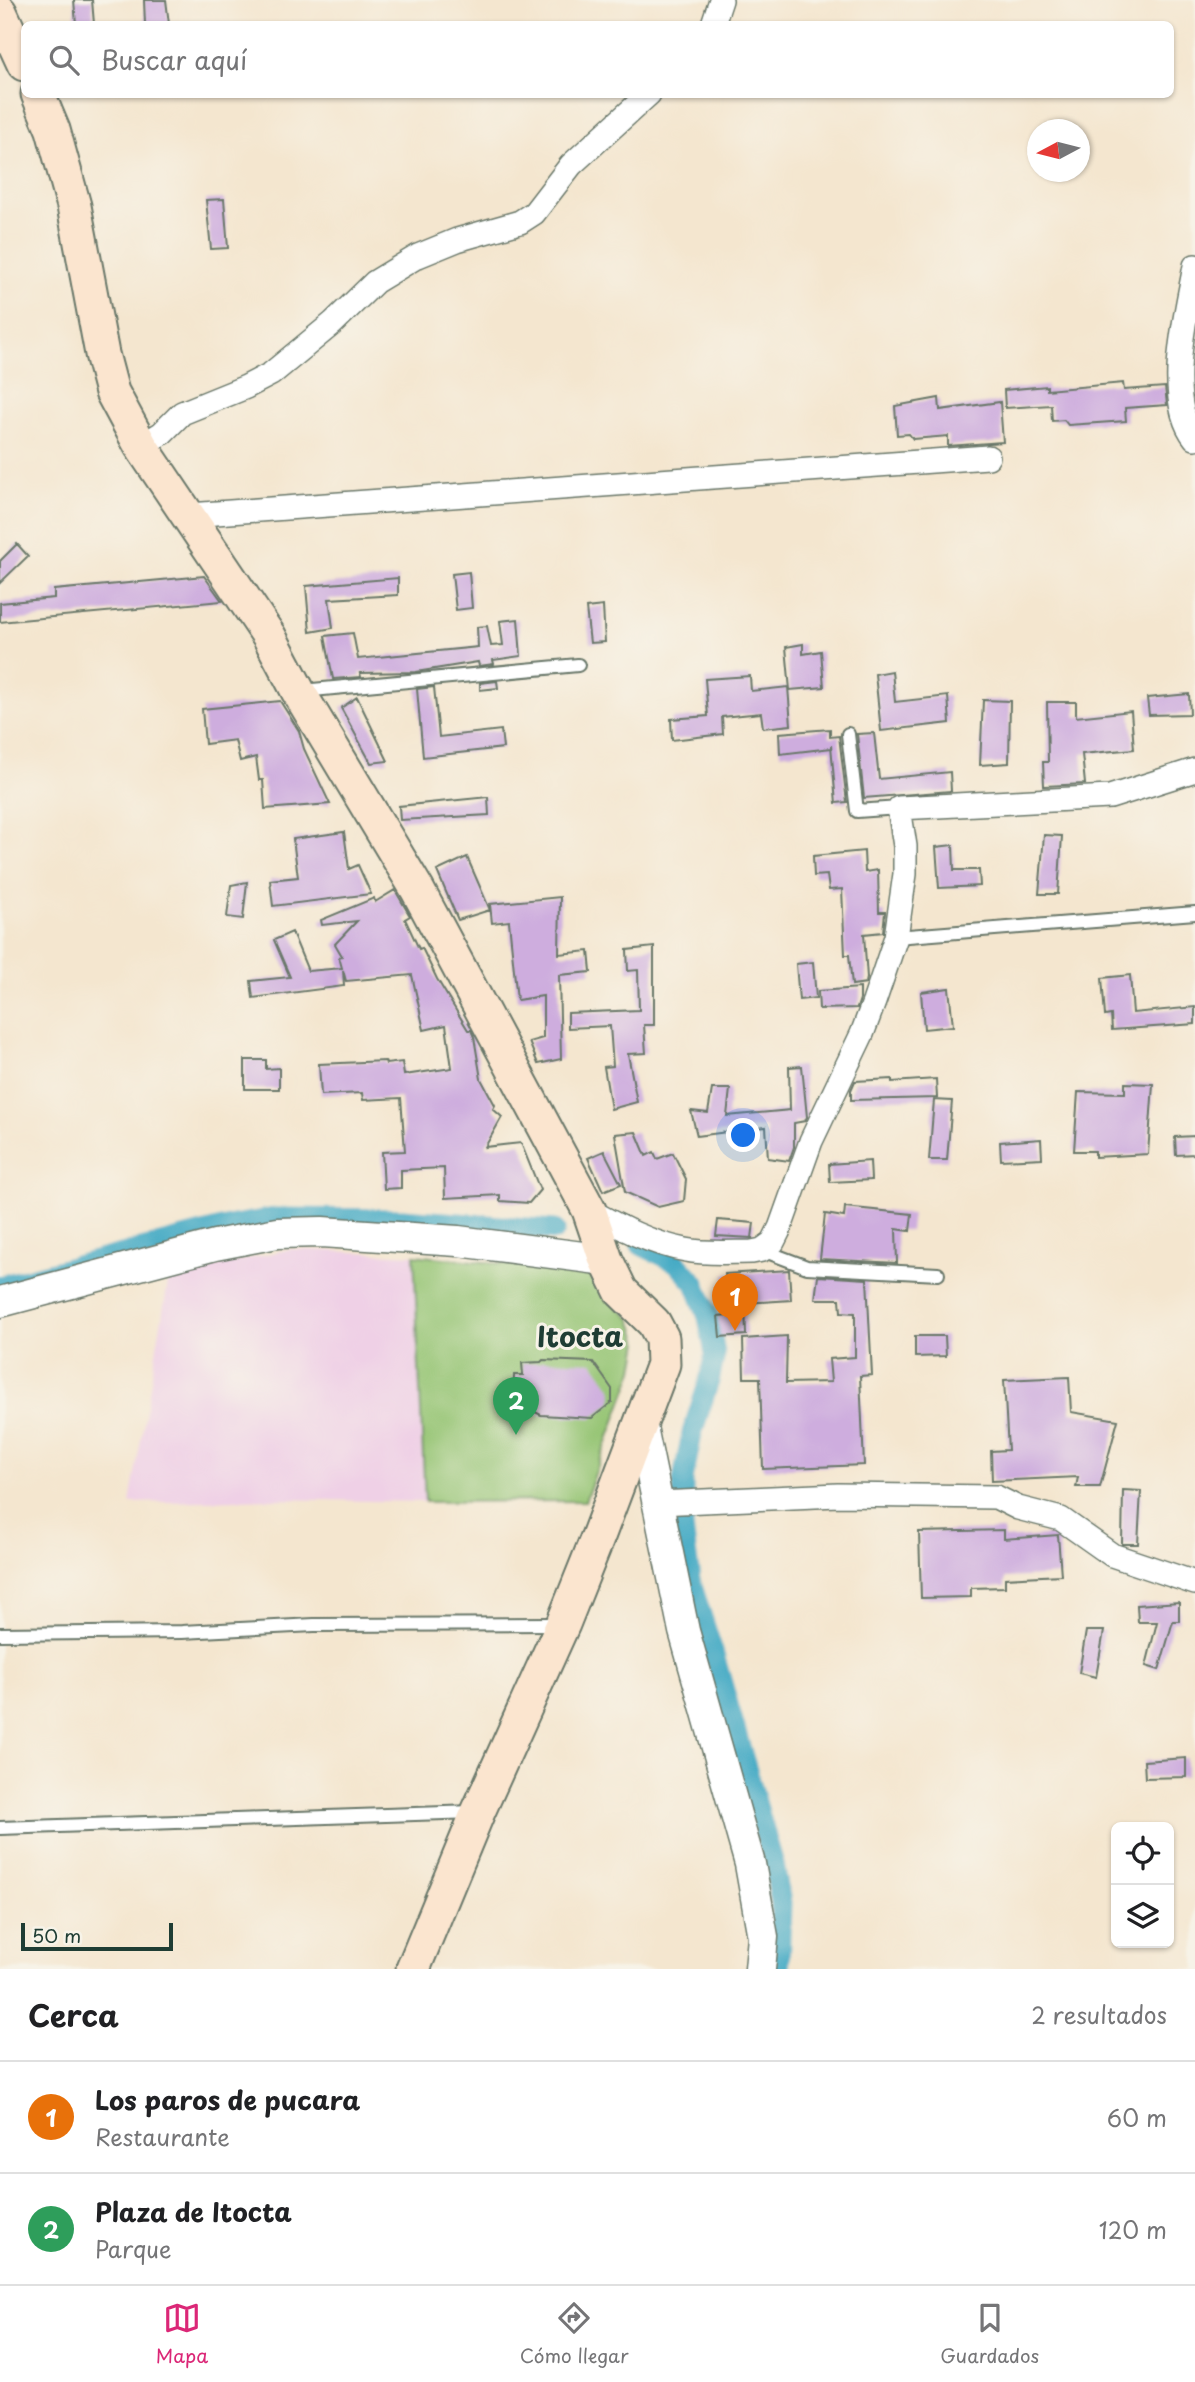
<!DOCTYPE html>
<html lang="es">
<meta charset="utf-8">
<style>
body{margin:0;font-family:"Playpen Sans",sans-serif;background:#f6f6f6;color:#202124}
.controls{position:absolute;right:21px;bottom:21px;display:grid;overflow:hidden;border-radius:10px;box-shadow:0 2px 5px #0004}
.controls button{width:63px;height:63px;display:grid;place-items:center;padding:0;border:0;border-bottom:2px solid #e0e0e0;background:#fff;color:#202124;font:35px sans-serif}
.compass{position:absolute;left:1027px;top:119px;width:63px;height:63px;border-radius:50%;background:#fff;box-shadow:0 2px 5px #0004;rotate:263deg}
.scale{position:absolute;left:21px;bottom:18px;width:152px;box-sizing:border-box;padding-left:7px;border:4px solid #1f3d34;border-top:0;font-size:19px;line-height:24px;white-space:nowrap;color:#1f3d34;-webkit-text-stroke:5px #f7f3e8;paint-order:stroke}
.you{position:absolute;left:744px;top:1136px;width:24px;height:24px;margin:-18px;border:5px solid #fff;border-radius:50%;background:#1a73e8;box-shadow:0 0 0 10px #1a73e833}
.badge{display:grid;place-items:center;width:46px;height:46px;border-radius:50%;background:#db2777;color:#fff;font-size:23px;font-weight:700}
.pin{position:absolute;translate:-50% -58px;filter:drop-shadow(0 2px 4px #0008)}
.pin::after{content:'';position:absolute;top:37px;width:24px;height:21px;background:inherit;clip-path:polygon(0 0,100% 0,50% 100%)}
.list{margin:0;padding:0;list-style:none}
h2{display:flex;justify-content:space-between;align-items:center;height:91px;margin:0;padding:0 28px;font-size:30px}
h2 small{font-size:23px;font-weight:400;color:#757577}
.list li{display:grid;grid-template-columns:46px 1fr auto;gap:21px;align-items:center;box-sizing:border-box;height:112px;padding:0 28px;border-top:2px solid #e0e0e0}
.list b{display:block;font-size:26px;white-space:nowrap}
.list p{margin:0;font-size:23px;white-space:nowrap;color:#757577}
.list em{font-size:23px;font-style:normal;color:#757577}
.icon{flex:none;width:38px;height:38px;fill:none;stroke:currentColor;stroke-width:2;stroke-linecap:round;stroke-linejoin:round}
.map{position:relative;flex:none;width:1195px;height:1969px;overflow:hidden}
.search{position:absolute;background:#fff;box-shadow:0 2px 5px #0004;left:21px;right:21px;top:21px;height:77px;display:flex;align-items:center;gap:18px;box-sizing:border-box;padding:0 24px;border-radius:10px;color:#757577;font-size:26px}
.sheet{height:315px;background:#fff}
nav{display:flex;justify-content:space-around;align-items:center;box-sizing:border-box;height:98px;border-top:2px solid #e0e0e0;background:#fff;font-size:19px;color:#757577}
nav a{display:grid;justify-items:center;gap:4px}
nav .on{color:#db2777}
.map>svg:first-child{display:block}
.built{fill:#efd0e6}
.green{fill:#96c574;stroke:#5a8154;stroke-width:2}
.lines{fill:none;stroke-linecap:round;stroke-linejoin:round}
.canal{stroke:#45aac5;stroke-width:21}
.building{fill:#ceadde}
.service-casing{stroke:#6a786a;stroke-width:16}
.minor-casing{stroke:#6a786a;stroke-width:26}
.tertiary-casing{stroke:#6a786a;stroke-width:33}
.secondary-casing{stroke:#6a786a;stroke-width:37}
.service{stroke:#fff;stroke-width:12}
.minor{stroke:#fff;stroke-width:23}
.tertiary{stroke:#fff;stroke-width:30}
.secondary{stroke:#fbe5cf;stroke-width:33}
.labels{text-anchor:middle;stroke-width:6;stroke-linejoin:round;paint-order:stroke}
.district-label{font-size:28px;font-weight:bold;fill:#1f3d34;stroke:#f7f3e8}
</style>
<div class="map">
<svg width="1195" height="1969" viewBox="0 0 1195 1969">
<rect width="100%" height="100%" fill="#f7f3e8"/>
<filter id="ink" filterUnits="userSpaceOnUse"><feTurbulence type="fractalNoise" baseFrequency=".0143" numOctaves="2"/><feDisplacementMap in="SourceGraphic" scale="14" xChannelSelector="R" yChannelSelector="G"/><feConvolveMatrix kernelMatrix="1 2 1 2 8 2 1 2 1" color-interpolation-filters="sRGB"/></filter>
<filter id="wash" filterUnits="userSpaceOnUse"><feTurbulence type="fractalNoise" baseFrequency=".00686" numOctaves="4" result="noise"/><feDisplacementMap in="SourceGraphic" scale="28" xChannelSelector="R" yChannelSelector="G"/><feGaussianBlur stdDeviation="1.57" result="paint"/><feColorMatrix in="noise" values="0 0 0 0 0 0 0 0 0 0 0 0 0 0 0 0 0 1.4 0 .05"/><feComposite in="paint" operator="in"/></filter>
<g filter="url(#wash)">
<rect width="100%" height="100%" fill="#f4e6cf"/>
<!-- built -->
<path class="built" d="M 290,1249 L 414,1255 L 425,1502 L 273,1499 L 130,1503 L 169,1277 Z"/>
<!-- green -->
<path class="green" d="M 414,1255 L 553,1269 L 590,1276 L 603,1294 L 631,1319 L 639,1342 L 634,1370 L 585,1501 L 425,1502 Z"/>
<g class="lines">
<!-- canal -->
<path class="canal" d="M 641,1245 L 676,1262 L 695,1283 L 708,1317 L 715,1354 L 709,1381 L 692,1433 L 683,1480 L 683,1528 L 690,1580 L 713,1652 L 774,1865 L 781,1903 L 779,1969
M 0,1286 L 234,1225 L 275,1218 L 402,1219 L 555,1230"/>
</g>
<g id="blocks">
<!-- building -->
<path class="building" d="M 74,0 L 92,0 L 94,24 L 76,24 Z
M 144,0 L 166,0 L 169,24 L 145,24 Z
M 224,199 L 228,248 L 211,249 L 206,200 Z
M 1123,383 L 1124,390 L 1165,387 L 1167,405 L 1125,408 L 1126,421 L 1068,425 L 1064,420 L 1052,421 L 1051,405 L 1005,408 L 1004,390 L 1047,386 L 1047,390 Z
M 939,398 L 940,410 L 1000,402 L 1003,442 L 948,446 L 948,436 L 913,439 L 909,434 L 897,435 L 895,406 Z
M 17,544 L 28,556 L 0,583 L 0,561 Z
M 469,572 L 472,608 L 456,610 L 452,574 Z
M 204,576 L 222,601 L 0,622 L 0,603 L 54,598 L 54,590 Z
M 398,578 L 398,595 L 329,599 L 333,628 L 310,632 L 306,586 Z
M 603,606 L 605,642 L 590,643 L 586,608 Z
M 518,619 L 521,656 L 493,660 L 494,664 L 479,666 L 478,662 L 416,672 L 360,673 L 361,677 L 333,679 L 325,636 L 353,633 L 358,659 L 478,647 L 477,627 L 487,626 L 491,646 L 503,645 L 500,621 Z
M 803,644 L 803,654 L 821,651 L 824,687 L 790,690 L 786,647 Z
M 892,671 L 895,702 L 948,696 L 950,723 L 881,731 L 875,674 Z
M 750,676 L 751,691 L 788,687 L 791,725 L 763,728 L 761,713 L 722,717 L 723,734 L 672,740 L 671,719 L 708,716 L 705,679 Z
M 497,681 L 498,688 L 480,690 L 480,683 Z
M 434,687 L 439,737 L 501,730 L 503,748 L 423,757 L 417,689 Z
M 1189,694 L 1190,714 L 1149,715 L 1147,698 Z
M 357,697 L 388,761 L 371,763 L 341,708 Z
M 983,700 L 1010,701 L 1009,763 L 980,765 Z
M 280,701 L 299,731 L 304,749 L 330,804 L 265,809 L 263,780 L 259,780 L 256,757 L 240,761 L 235,740 L 205,744 L 202,709 Z
M 1047,702 L 1076,702 L 1076,717 L 1131,711 L 1134,749 L 1082,754 L 1085,784 L 1044,786 L 1043,762 L 1048,762 Z
M 830,729 L 830,737 L 839,736 L 847,802 L 836,803 L 831,745 L 831,748 L 780,754 L 779,733 Z
M 874,733 L 879,779 L 950,772 L 951,791 L 864,798 L 857,734 Z
M 488,797 L 489,815 L 400,820 L 399,806 Z
M 344,832 L 349,869 L 358,865 L 371,894 L 273,906 L 270,880 L 298,877 L 293,839 Z
M 1044,835 L 1062,836 L 1058,894 L 1039,894 Z
M 953,845 L 954,870 L 979,870 L 980,886 L 939,888 L 936,847 Z
M 864,851 L 865,872 L 878,870 L 879,912 L 885,912 L 883,932 L 864,934 L 867,978 L 866,983 L 852,985 L 849,955 L 845,955 L 842,889 L 829,890 L 827,875 L 814,876 L 813,856 Z
M 467,857 L 490,910 L 458,920 L 437,871 Z
M 247,882 L 243,919 L 227,917 L 231,885 Z
M 395,890 L 410,916 L 405,919 L 419,949 L 422,948 L 437,979 L 468,1030 L 471,1030 L 474,1037 L 481,1079 L 495,1105 L 493,1109 L 502,1117 L 485,1147 L 521,1143 L 540,1190 L 529,1203 L 500,1201 L 500,1195 L 445,1198 L 444,1168 L 401,1170 L 401,1188 L 384,1189 L 382,1152 L 405,1151 L 401,1098 L 363,1100 L 362,1093 L 321,1095 L 319,1064 L 385,1061 L 386,1064 L 402,1062 L 404,1075 L 452,1068 L 446,1025 L 424,1030 L 412,975 L 346,981 L 343,970 L 344,986 L 253,998 L 251,981 L 290,977 L 274,940 L 292,932 L 308,971 L 342,968 L 339,957 L 342,956 L 335,944 L 357,921 L 322,925 L 321,920 L 374,898 L 375,902 Z
M 560,897 L 559,954 L 589,951 L 591,972 L 559,975 L 561,1059 L 538,1064 L 529,1042 L 543,1038 L 543,996 L 517,1000 L 509,921 L 492,923 L 490,904 Z
M 654,947 L 654,1025 L 644,1025 L 646,1053 L 628,1054 L 637,1102 L 611,1109 L 604,1067 L 613,1066 L 610,1026 L 568,1028 L 568,1013 L 639,1010 L 638,970 L 628,971 L 627,950 Z
M 813,962 L 816,998 L 799,1000 L 796,964 Z
M 1130,975 L 1133,1013 L 1195,1007 L 1195,1024 L 1112,1030 L 1111,1015 L 1105,1016 L 1102,978 Z
M 860,988 L 860,999 L 857,1008 L 819,1009 L 818,991 Z
M 949,988 L 953,1026 L 924,1029 L 921,992 Z
M 245,1060 L 266,1060 L 266,1069 L 279,1068 L 279,1089 L 245,1089 Z
M 802,1066 L 807,1117 L 805,1121 L 794,1123 L 794,1147 L 789,1161 L 768,1158 L 766,1127 L 697,1136 L 691,1111 L 708,1113 L 712,1089 L 730,1089 L 727,1116 L 790,1110 L 789,1067 Z
M 892,1079 L 892,1082 L 936,1079 L 937,1098 L 851,1100 L 851,1090 L 855,1081 Z
M 1125,1083 L 1153,1084 L 1148,1154 L 1095,1157 L 1095,1151 L 1074,1151 L 1078,1092 L 1125,1093 Z
M 934,1100 L 952,1101 L 947,1160 L 929,1160 Z
M 636,1132 L 646,1156 L 654,1152 L 657,1159 L 673,1153 L 686,1179 L 684,1201 L 658,1207 L 625,1192 L 615,1134 Z
M 1195,1136 L 1195,1154 L 1176,1155 L 1175,1137 Z
M 1041,1139 L 1042,1158 L 1001,1160 L 1000,1142 Z
M 604,1151 L 621,1184 L 603,1191 L 588,1158 Z
M 870,1161 L 871,1180 L 830,1182 L 829,1164 Z
M 845,1207 L 912,1214 L 910,1231 L 896,1229 L 897,1263 L 820,1259 L 825,1214 L 844,1217 Z
M 718,1220 L 754,1223 L 752,1238 L 716,1236 Z
M 789,1270 L 791,1300 L 745,1303 L 746,1335 L 720,1337 L 718,1316 L 728,1315 L 725,1274 Z
M 818,1276 L 867,1279 L 872,1375 L 860,1376 L 864,1465 L 763,1469 L 760,1378 L 744,1378 L 743,1339 L 787,1336 L 786,1383 L 831,1382 L 829,1359 L 855,1357 L 855,1313 L 841,1312 L 840,1299 L 815,1299 Z
M 915,1336 L 945,1336 L 946,1356 L 915,1357 Z
M 543,1360 L 593,1362 L 612,1389 L 612,1402 L 592,1418 L 541,1415 L 513,1401 L 514,1375 L 523,1375 L 522,1363 L 541,1362 Z
M 1069,1377 L 1071,1412 L 1118,1420 L 1100,1487 L 1076,1487 L 1078,1477 L 992,1481 L 991,1451 L 1008,1450 L 1004,1380 Z
M 1123,1490 L 1141,1491 L 1138,1544 L 1122,1544 Z
M 1004,1530 L 1004,1539 L 1058,1535 L 1061,1575 L 1005,1578 L 1005,1587 L 971,1588 L 971,1597 L 921,1598 L 919,1532 Z
M 1179,1602 L 1179,1621 L 1173,1621 L 1159,1670 L 1146,1666 L 1157,1622 L 1138,1622 L 1137,1605 Z
M 1086,1631 L 1104,1631 L 1096,1677 L 1079,1673 Z
M 1186,1758 L 1186,1777 L 1145,1778 L 1144,1761 Z"/>
</g>
</g>
<g filter="url(#ink)">
<use href="#blocks" fill-opacity="0" stroke="#6a786a" stroke-width="2"/>
<g class="lines">
<defs>
<path id="service" d="M 302,691 L 578,665
M 848,734 L 857,811 L 899,808
M 896,937 L 1195,913
M 762,1250 L 807,1267 L 938,1274
M 0,1634 L 182,1632 L 314,1625 L 559,1624
M 0,1828 L 474,1812"/>
<path id="minor" d="M 713,24 L 721,0
M 1195,266 C 1187,311 1163,399 1195,438
M 141,446 L 162,433 L 182,413 L 246,387 L 271,374 L 333,323 L 375,282 L 418,256 L 457,240 L 520,222 L 534,213 L 571,165 L 649,94
M 189,515 L 988,457
M 589,1210 C 619,1227 652,1244 686,1250 C 707,1254 730,1252 752,1252 L 762,1250 L 773,1242 L 780,1228 L 811,1141 L 862,1034 L 874,1002 L 896,937 L 905,874 L 905,846 L 899,808 L 1110,797 L 1195,770
M 658,1503 L 838,1495 L 996,1497 L 1018,1508 L 1061,1519 L 1112,1555 L 1195,1583"/>
<path id="tertiary" d="M 0,1302 L 215,1245 L 277,1233 L 322,1232 L 458,1241 L 606,1260
M 641,1422 L 684,1631 L 750,1864 L 763,1937 L 760,1969"/>
<path id="secondary" d="M 0,12 L 24,64
M 38,94 L 53,130 L 74,206 L 102,354 L 112,392 L 141,446 L 269,636 L 298,691 L 417,889 L 589,1210 L 606,1260 L 621,1291 L 654,1323 L 662,1338 L 663,1364 L 599,1534 L 563,1624 L 478,1812 L 413,1969"/>
</defs>
<!-- service casing -->
<use href="#service" class="service-casing"/>
<!-- minor casing -->
<use href="#minor" class="minor-casing"/>
<!-- tertiary casing -->
<use href="#tertiary" class="tertiary-casing"/>
<!-- secondary casing -->
<use href="#secondary" class="secondary-casing"/>
<!-- service -->
<use href="#service" class="service"/>
<!-- minor -->
<use href="#minor" class="minor"/>
<!-- tertiary -->
<use href="#tertiary" class="tertiary"/>
<!-- secondary -->
<use href="#secondary" class="secondary"/>
</g>
</g>
<g class="labels">
<!-- district labels -->
<g class="district-label">
<text x="580" y="1347">Itocta</text>
</g>
</g>
</svg>
<div class="controls">
<button><svg class="icon" aria-label="locate" viewBox="0 0 24 24"><circle cx="12" cy="12" r="6"/><path d="M12 2v4M12 18v4M2 12h4M18 12h4"/></svg></button>
<button><svg class="icon" aria-label="layers" viewBox="0 0 24 24"><path d="M12 4l9 5-9 5-9-5zM3 14l9 5 9-5"/></svg></button>
</div>
<svg class="compass" viewBox="-18 -18 36 36"><path d="M0-13l5 13h-10z" fill="#e53935"/><path d="M0 13l5-13h-10z" fill="#757577"/></svg>
<div class="scale">50 m</div>
<div class="you"></div>
<div class="pin badge" style="left:735px;top:1331px;background:#e8710a">1</div>
<div class="pin badge" style="left:516px;top:1435px;background:#2e9e5b">2</div>
<div class="search"><svg class="icon" aria-label="search" viewBox="0 0 24 24"><circle cx="10" cy="10" r="6"/><path d="M15 15l6 6"/></svg>Buscar aquí</div>
</div>
<section class="sheet">
<h2>Cerca<small>2 resultados</small></h2>
<ul class="list">
<li><span class="badge" style="background:#e8710a">1</span><div><b>Los paros de pucara</b><p>Restaurante</p></div><em>60 m</em></li>
<li><span class="badge" style="background:#2e9e5b">2</span><div><b>Plaza de Itocta</b><p>Parque</p></div><em>120 m</em></li>
</ul>
</section>
<nav>
<a class="on"><svg class="icon" aria-label="map" viewBox="0 0 24 24"><path d="M3 6l6-2 6 2 6-2v14l-6 2-6-2-6 2zM9 4v14M15 6v14"/></svg>Mapa</a>
<a><svg class="icon" aria-label="directions" viewBox="0 0 24 24"><path d="M12 3l9 9-9 9-9-9zM9 14v-3h6M13 9l2 2-2 2"/></svg>Cómo llegar</a>
<a><svg class="icon" aria-label="saved" viewBox="0 0 24 24"><path d="M7 4h10v16l-5-4-5 4z"/></svg>Guardados</a>
</nav>
